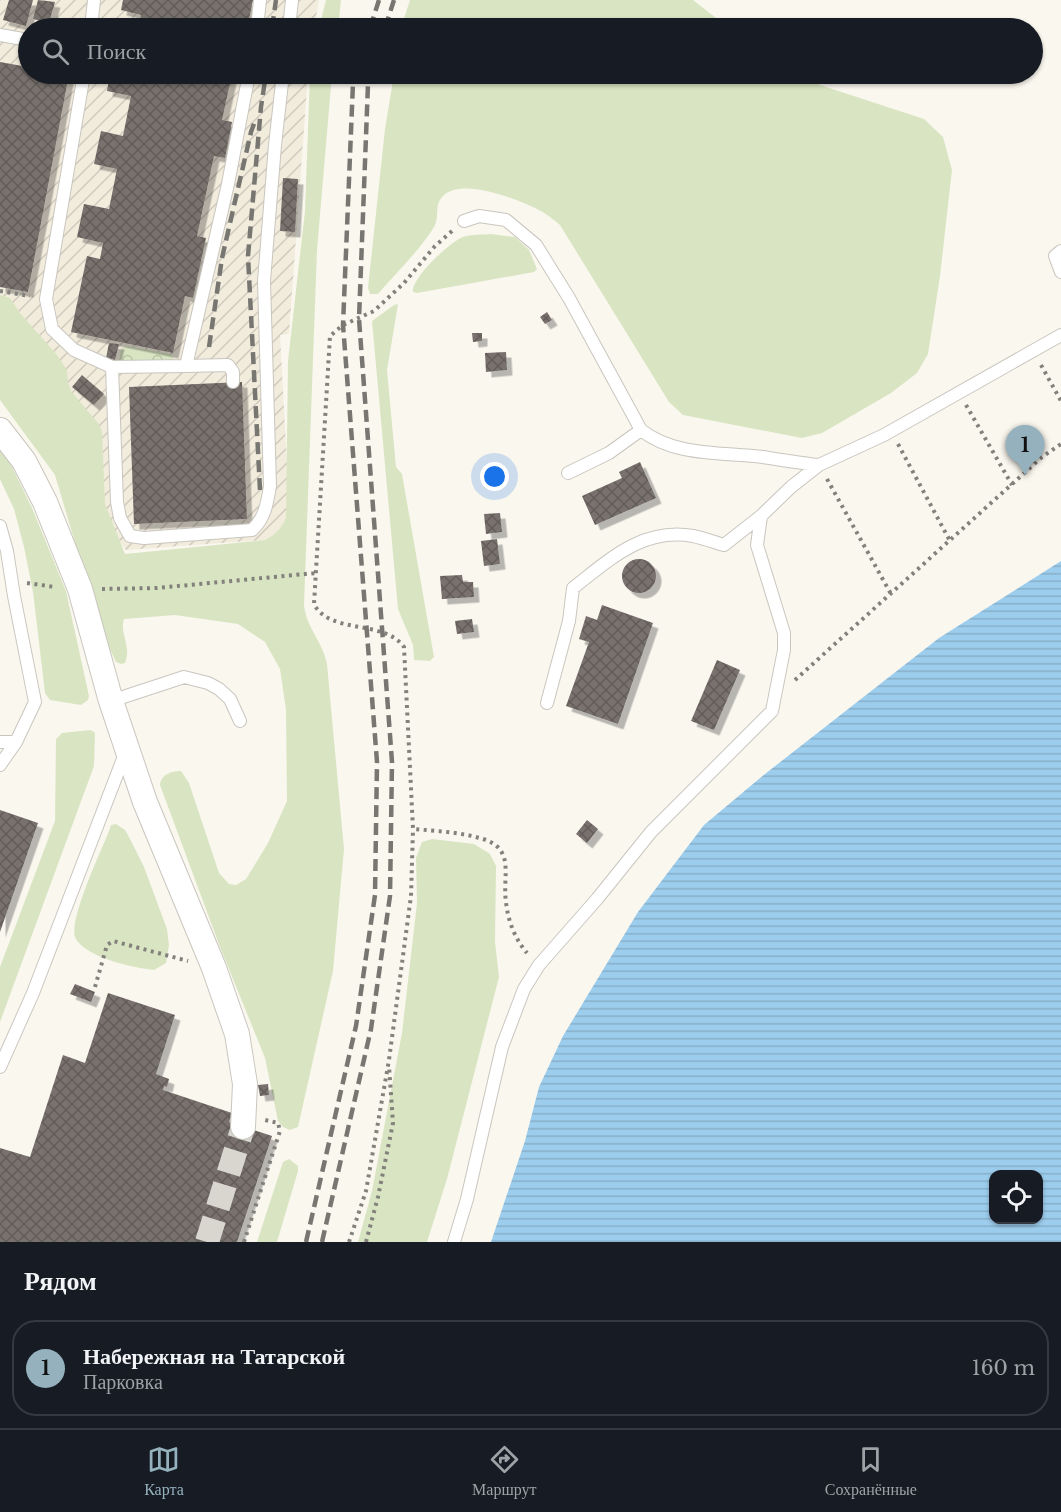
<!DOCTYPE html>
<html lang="ru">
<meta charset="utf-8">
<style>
body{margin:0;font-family:"Libre Baskerville",serif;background:#242831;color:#f1f3f6}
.controls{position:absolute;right:18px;bottom:18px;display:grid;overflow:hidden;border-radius:12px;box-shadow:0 2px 4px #0004}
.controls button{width:54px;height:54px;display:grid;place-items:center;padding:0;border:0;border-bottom:2px solid #363941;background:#171b24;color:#f1f3f6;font:30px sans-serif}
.you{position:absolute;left:495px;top:477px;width:21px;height:21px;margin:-15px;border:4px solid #fff;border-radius:50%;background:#1a73e8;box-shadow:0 0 0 9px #1a73e833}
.badge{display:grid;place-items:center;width:39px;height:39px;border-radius:50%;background:#94b1bd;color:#111;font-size:20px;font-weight:700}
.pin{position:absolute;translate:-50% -50px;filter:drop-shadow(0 2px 3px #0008)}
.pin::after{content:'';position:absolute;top:32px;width:21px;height:18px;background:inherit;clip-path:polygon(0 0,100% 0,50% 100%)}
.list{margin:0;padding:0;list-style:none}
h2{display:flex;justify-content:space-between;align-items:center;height:78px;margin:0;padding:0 24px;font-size:26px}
h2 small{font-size:20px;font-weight:400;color:#9ea1a6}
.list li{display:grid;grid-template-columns:39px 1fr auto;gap:18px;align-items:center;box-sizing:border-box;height:96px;margin:0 12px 12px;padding:0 12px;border:2px solid #363941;border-radius:24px}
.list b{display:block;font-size:22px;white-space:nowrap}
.list p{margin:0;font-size:20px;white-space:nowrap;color:#9ea1a6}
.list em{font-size:20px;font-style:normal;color:#9ea1a6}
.icon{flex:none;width:33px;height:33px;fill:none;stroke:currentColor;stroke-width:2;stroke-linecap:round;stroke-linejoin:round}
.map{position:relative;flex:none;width:1061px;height:1242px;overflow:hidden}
.search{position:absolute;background:#171b24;box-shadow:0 2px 4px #0004;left:18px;right:18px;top:18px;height:66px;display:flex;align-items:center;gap:15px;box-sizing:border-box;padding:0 21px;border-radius:33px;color:#9ea1a6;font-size:22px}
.sheet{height:186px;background:#171b24}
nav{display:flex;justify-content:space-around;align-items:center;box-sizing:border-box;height:84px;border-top:2px solid #363941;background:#171b24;font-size:16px;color:#9ea1a6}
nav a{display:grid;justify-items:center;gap:3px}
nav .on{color:#94b1bd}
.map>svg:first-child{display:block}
.industrial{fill:url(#industrial-furrows)}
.green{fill:#d9e5c2}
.forest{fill:url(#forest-crowns)}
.water{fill:url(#water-rules);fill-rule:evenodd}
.building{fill:url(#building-cross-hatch);filter:url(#shadow)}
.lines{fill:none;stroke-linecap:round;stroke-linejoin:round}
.minor-tunnel{stroke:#d8d6ce;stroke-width:24;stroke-dasharray:24 12;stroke-linecap:butt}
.service-casing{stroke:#c9c6bf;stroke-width:14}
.minor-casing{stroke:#c9c6bf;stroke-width:26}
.path{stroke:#83817c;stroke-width:4;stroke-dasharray:3 4.5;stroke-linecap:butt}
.service{stroke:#fff;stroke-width:12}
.minor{stroke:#fff;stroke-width:24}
.rail{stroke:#777671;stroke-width:4.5;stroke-dasharray:12 6;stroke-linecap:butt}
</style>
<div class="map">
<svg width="1061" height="1242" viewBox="0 0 1061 1242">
<defs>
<pattern id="industrial-furrows" width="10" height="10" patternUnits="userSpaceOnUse" patternTransform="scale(1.5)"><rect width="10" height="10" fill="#f2ecdd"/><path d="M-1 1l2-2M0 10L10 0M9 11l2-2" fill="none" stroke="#cfcabd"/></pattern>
<pattern id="forest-crowns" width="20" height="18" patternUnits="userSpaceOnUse" patternTransform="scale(1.5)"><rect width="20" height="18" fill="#d9e5c2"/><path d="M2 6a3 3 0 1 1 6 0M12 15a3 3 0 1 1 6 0" fill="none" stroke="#bac4a6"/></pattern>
<pattern id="water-rules" width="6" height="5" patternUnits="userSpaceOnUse" patternTransform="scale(1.5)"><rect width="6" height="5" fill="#9dcded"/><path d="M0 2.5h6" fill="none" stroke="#87afca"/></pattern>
<pattern id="building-cross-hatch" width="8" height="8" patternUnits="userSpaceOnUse" patternTransform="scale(1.5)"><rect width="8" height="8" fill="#79716e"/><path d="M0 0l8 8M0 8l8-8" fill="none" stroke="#625c59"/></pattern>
<filter id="shadow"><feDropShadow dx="5.5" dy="5.5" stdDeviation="0" flood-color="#0004"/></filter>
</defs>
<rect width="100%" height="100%" fill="#faf7ef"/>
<!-- industrial -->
<path class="industrial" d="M 0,0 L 319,0 L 314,28 L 28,28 L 28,74 L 308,74 L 289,334 L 280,335 L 291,538 L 126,550 L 0,387 Z"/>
<!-- green -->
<path class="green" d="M 326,0 L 341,0 L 338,28 L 319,28 Z
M 410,0 L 693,0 L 729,28 L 401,28 Z
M 310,74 L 332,74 L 317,250 L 304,605 C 306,627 323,642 327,664 L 344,849 L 333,971 L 298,1127 L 290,1130 L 283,1127 L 278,1121 L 265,1058 L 220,947 L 160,785 C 161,774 172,771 181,771 L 189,783 L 219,873 L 229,884 L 236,885 L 246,879 L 268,843 L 287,801 L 286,710 L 280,669 L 265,642 L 238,624 L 175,615 L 124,619 C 119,633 132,646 125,663 L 121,664 L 116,662 L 109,647 L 94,607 L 55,475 L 0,400 L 0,295 L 10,298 L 20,313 L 57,355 L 67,370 L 68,382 L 71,391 L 98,423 L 102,431 L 105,504 L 125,554 L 265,540 C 275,535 281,529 286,518 L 288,361 L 305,211 Z
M 394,74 L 793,74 L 811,82 L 924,119 L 943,137 L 952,170 L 940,276 L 928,354 L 917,373 L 891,393 L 822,433 L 802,438 L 683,415 L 669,402 L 560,225 C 553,219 545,213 537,209 C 516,199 460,176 442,197 C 434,206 440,217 434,227 C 420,250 395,274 378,294 L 370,294 L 368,288 L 385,129 Z
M 491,234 L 515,237 L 529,250 L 537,269 L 534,272 L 417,293 L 413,292 C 411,278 450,242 463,237 C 471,234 483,235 491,234 Z
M 398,304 L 387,370 L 396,467 L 402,474 L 434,657 L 430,661 L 414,660 L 413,645 L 398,609 L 372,321 L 394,305 Z
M 0,449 L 11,465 L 32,508 L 66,591 L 89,696 L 88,700 L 81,705 L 50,700 L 45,693 L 33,592 L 24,547 L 14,509 L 0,479 Z
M 91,730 L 95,733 L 94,766 L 0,1022 L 0,967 L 55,821 L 56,739 L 62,733 Z
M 116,824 L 125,830 L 129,837 L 144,867 L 167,929 L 169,945 L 166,963 L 154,970 C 134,968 83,957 75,937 C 69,920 99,855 107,836 L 111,825 Z
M 432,839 L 474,844 L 490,854 L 496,866 L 495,942 L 499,977 L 447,1179 L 427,1242 L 358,1242 L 372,1191 L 402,1033 L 417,903 L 416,858 L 422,842 Z
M 289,1159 L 298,1166 L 298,1171 L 277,1242 L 257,1242 L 283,1162 Z"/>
<!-- forest -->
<path class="forest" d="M 127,346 L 170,354 L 174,358 L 172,360 L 119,363 L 121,349 Z"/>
<!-- water -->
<path class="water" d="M 1061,561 L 1061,1242 L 491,1242 L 525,1141 L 539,1087 L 563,1036 L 638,912 L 704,825 L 765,774 L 939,638 ZM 994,1174 L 1038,1174 L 1038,1220 L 994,1220 Z"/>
<!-- building -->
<path class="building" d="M 9,0 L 33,0 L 26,26 L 3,20 Z
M 38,0 L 55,2 L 49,23 L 33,19 Z
M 123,0 L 253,0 L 247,28 L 138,28 L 141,15 L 121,10 Z
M 0,62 L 28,67 L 28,74 L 69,74 L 28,292 L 0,287 Z
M 110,74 L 232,74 L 222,120 L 232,122 L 225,158 L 214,156 L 197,236 L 206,238 L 193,298 L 185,296 L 173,353 L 71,332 L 87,256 L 100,259 L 103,243 L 77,237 L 84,204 L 109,209 L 117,169 L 94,164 L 101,131 L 123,136 L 131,96 L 107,91 Z
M 283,178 L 298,179 L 295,232 L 280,231 Z
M 547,312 L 552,320 L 545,324 L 540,317 Z
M 472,333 L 482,333 L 482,341 L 473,342 Z
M 109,343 L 119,344 L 115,360 L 106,358 Z
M 506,352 L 507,370 L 486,372 L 485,353 Z
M 82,375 L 104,394 L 94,405 L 72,387 Z
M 242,382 L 247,519 L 134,524 L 129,387 Z
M 640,462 L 656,498 L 595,525 L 582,496 L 622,478 L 619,472 Z
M 500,513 L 502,532 L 486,534 L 484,514 Z
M 497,539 L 500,564 L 484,566 L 481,541 Z
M622 576a17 17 0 1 1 34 0a17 17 0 1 1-34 0Z
M 462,575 L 463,582 L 473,582 L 474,597 L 442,599 L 440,576 Z
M 602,605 L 653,623 L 618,724 L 566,706 L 589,642 L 579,639 L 586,616 L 597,620 Z
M 472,619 L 474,632 L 457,634 L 455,621 Z
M 717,660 L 740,670 L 714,730 L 691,721 Z
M 0,810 L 38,823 L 0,932 Z
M 587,820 L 598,829 L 587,843 L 576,834 Z
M 75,984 L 95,992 L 91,1002 L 70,994 Z
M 108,993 L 175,1015 L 156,1074 L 169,1079 L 167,1087 L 164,1086 L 163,1090 L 232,1113 L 229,1122 L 272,1136 L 237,1242 L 0,1242 L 0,1148 L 30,1157 L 63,1055 L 85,1063 Z
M 268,1084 L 269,1095 L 260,1096 L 258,1085 Z"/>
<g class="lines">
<!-- minor-tunnel -->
<path class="minor-tunnel" d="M 207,1242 L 243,1127"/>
<defs>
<path id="service" d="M 91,28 L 94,0
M 257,28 L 260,0
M 289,28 L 292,0
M 0,35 L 28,40
M 84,74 L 46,299 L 52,329 L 74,350 L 112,367 L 117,502 L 120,518 L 130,536 L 144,538 L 252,530 C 265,518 267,504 270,486 L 264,281 L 275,145 L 283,74
M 464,221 L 479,216 L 506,220 L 536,245 L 569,298 L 641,430 C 675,457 723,452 763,457 C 782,460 800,463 819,465
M 1061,251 L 1055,256 L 1061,272
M 186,366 L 228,365 L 233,372 L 233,382
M 112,367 L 186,366 L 228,184 L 249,74
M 568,473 L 609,453 L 641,430
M 0,526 L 7,551 L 14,596 L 35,702 L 16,742 L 0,765
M 111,701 L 184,677 L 208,683 L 219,689 L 230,699 L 240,721
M 547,703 L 569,621 L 573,588 C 609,560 643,527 693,536 C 703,538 714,542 724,545 L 761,516 L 791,487 L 819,465 L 884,435 L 1061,335
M 0,742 L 16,742
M 0,1067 L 33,993 L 126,751
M 454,1242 L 467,1199 L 502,1047 L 524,989 L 539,965 L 597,899 L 651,832 L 772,711 L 784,650 L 784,633 L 757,545 L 761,516"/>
<path id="minor" d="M 0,430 L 24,461 L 45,502 L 80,589 L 111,701 L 145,802 L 214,968 L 237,1034 L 245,1084 L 243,1127"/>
</defs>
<!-- service casing -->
<use href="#service" class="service-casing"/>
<!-- minor casing -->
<use href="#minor" class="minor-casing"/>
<!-- path -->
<path class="path" d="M 452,231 L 435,246 L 404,283 L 374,311 L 343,325 L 330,336 L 314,604 C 330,635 384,619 404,647 L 413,829 C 436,831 461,832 483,839 C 516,849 502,877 506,902 C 508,921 515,939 527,953
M 0,291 L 30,296
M 1041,365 L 1061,401
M 966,405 L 1012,485
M 898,444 L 950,541
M 827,479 L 891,594
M 27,583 L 55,587
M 102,589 L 157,588 L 316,573
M 795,680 L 1042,457 L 1061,444
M 95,987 L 107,945 L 113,941 L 188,961
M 244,1242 L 280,1131 L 278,1123 L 265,1120
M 349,1242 L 366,1191 L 389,1060 L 411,896 L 413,829
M 366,1242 L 378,1197 L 393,1123 L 389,1066"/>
<!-- service -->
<use href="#service" class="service"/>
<!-- minor -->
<use href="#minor" class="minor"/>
<!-- rail -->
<path class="rail" d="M 272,28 L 276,0
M 370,28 L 379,0
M 385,28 L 394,0
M 209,347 L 222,258 L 251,132 L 255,121
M 260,490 L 248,256 L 261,107 L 266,74
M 306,1242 L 356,1026 L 375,895 L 377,762 L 343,325 L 353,83 L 356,74
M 322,1242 L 371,1029 L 390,896 L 392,762 L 359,319 L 368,84 L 371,74"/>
</g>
</svg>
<div class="controls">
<button><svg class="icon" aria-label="locate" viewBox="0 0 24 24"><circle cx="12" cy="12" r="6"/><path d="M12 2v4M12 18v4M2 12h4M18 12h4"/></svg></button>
</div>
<div class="you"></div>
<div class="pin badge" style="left:1025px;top:475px">1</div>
<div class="search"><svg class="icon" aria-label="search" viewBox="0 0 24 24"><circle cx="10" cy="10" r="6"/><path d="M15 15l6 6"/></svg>Поиск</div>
</div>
<section class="sheet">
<h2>Рядом<small></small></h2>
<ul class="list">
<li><span class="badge">1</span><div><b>Набережная на Татарской</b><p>Парковка</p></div><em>160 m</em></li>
</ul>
</section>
<nav>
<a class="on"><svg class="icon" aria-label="map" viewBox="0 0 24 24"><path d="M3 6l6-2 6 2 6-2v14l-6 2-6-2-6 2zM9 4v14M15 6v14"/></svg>Карта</a>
<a><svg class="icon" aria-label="directions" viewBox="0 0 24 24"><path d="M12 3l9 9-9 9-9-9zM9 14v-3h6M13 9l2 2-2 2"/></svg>Маршрут</a>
<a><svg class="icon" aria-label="saved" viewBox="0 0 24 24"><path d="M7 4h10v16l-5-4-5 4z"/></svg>Сохранённые</a>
</nav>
